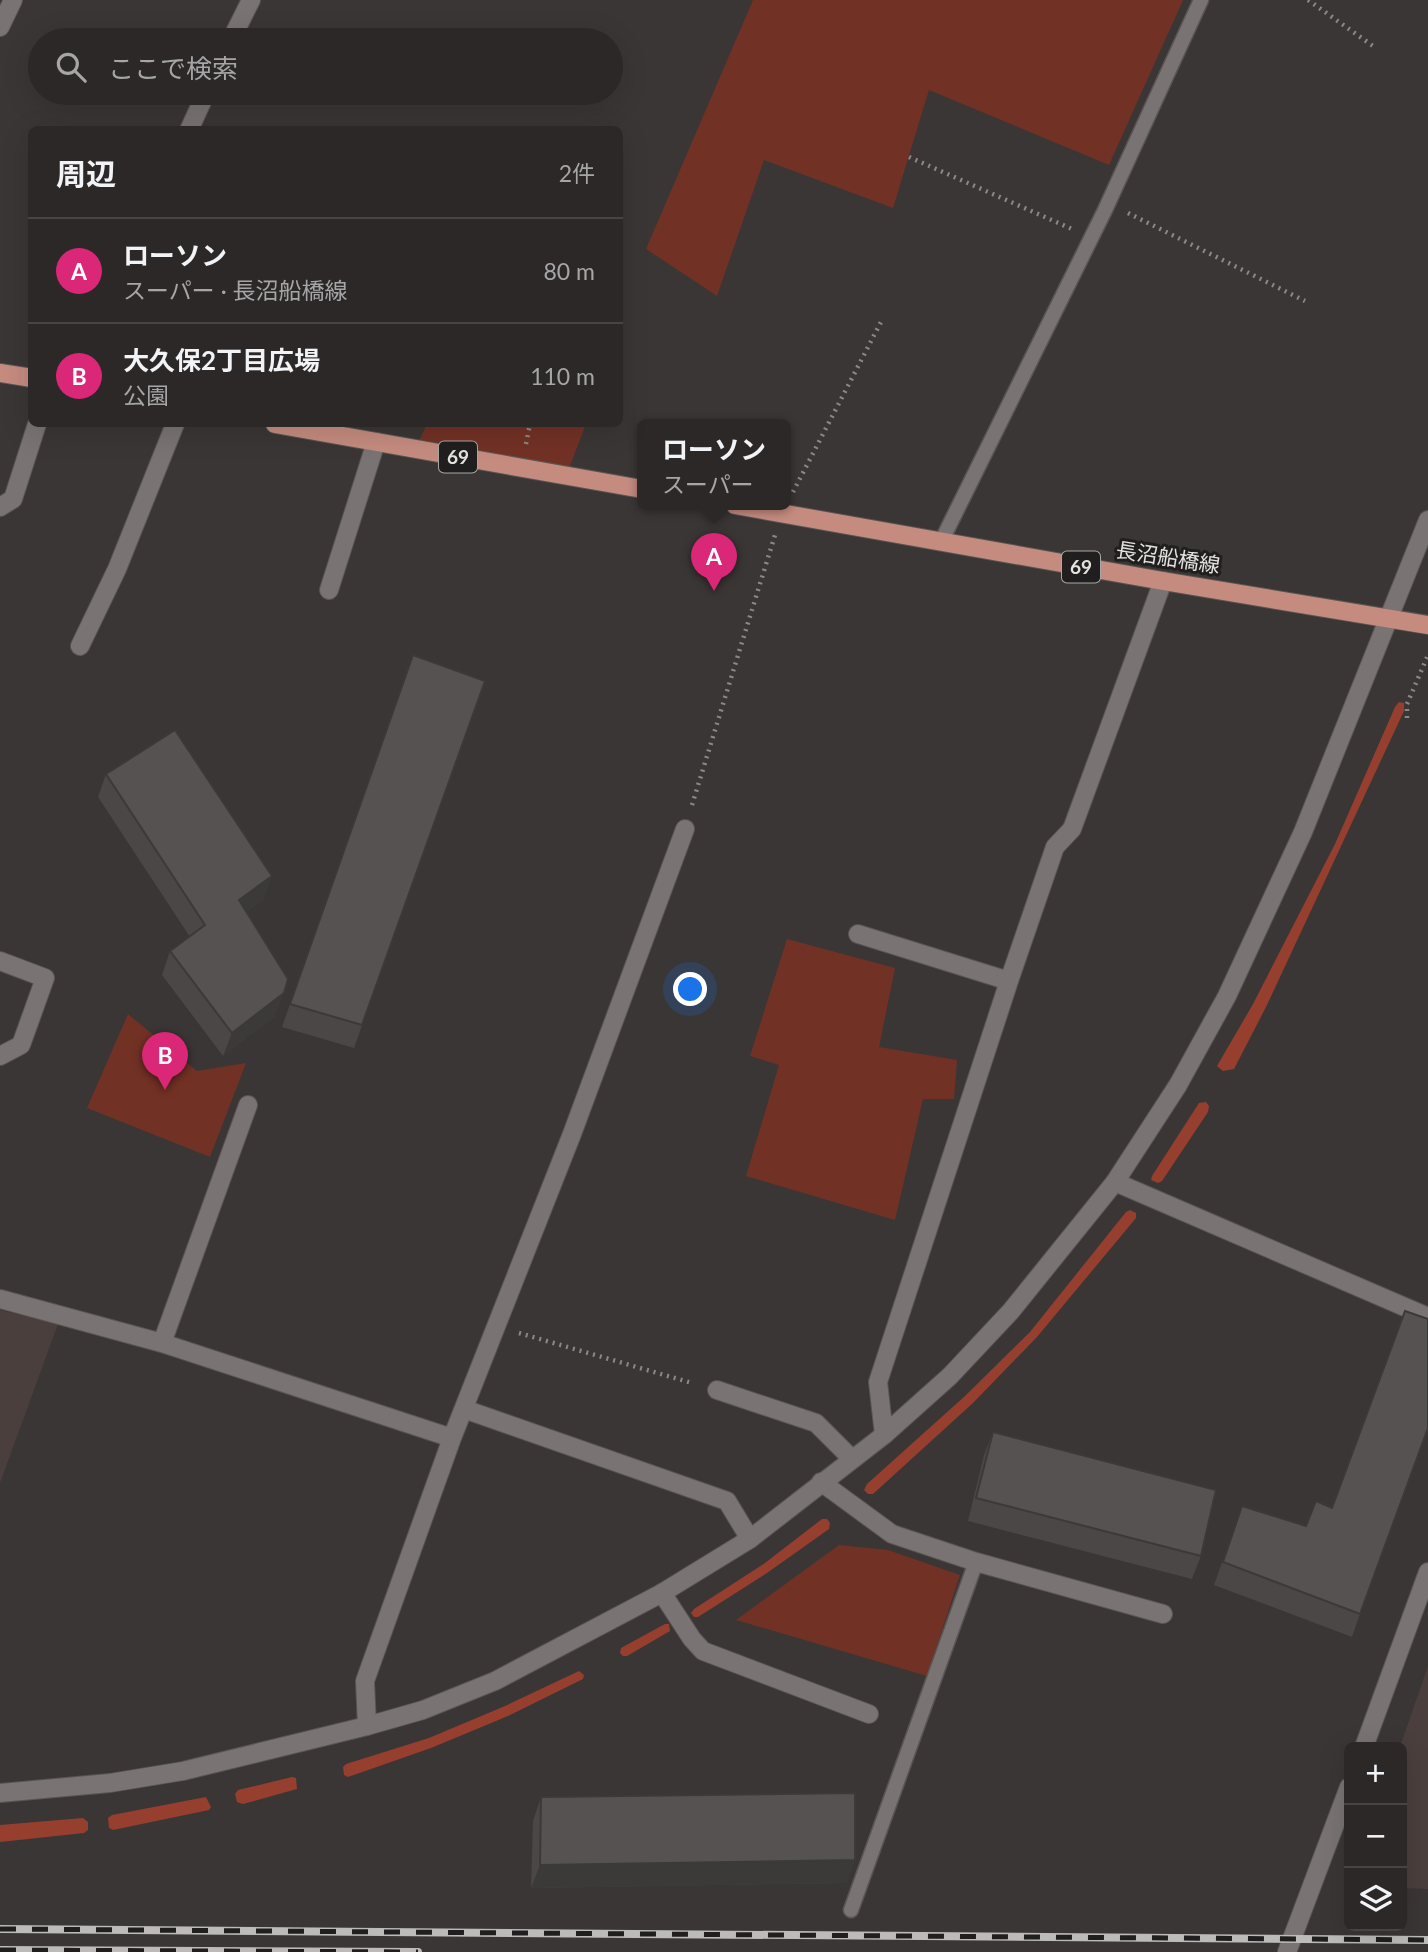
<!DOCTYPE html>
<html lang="ja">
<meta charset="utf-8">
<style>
body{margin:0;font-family:Lato,"Noto Sans JP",sans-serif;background:#343030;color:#f1f3f6}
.controls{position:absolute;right:21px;bottom:21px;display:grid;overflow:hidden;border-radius:10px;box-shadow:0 7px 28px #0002}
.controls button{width:63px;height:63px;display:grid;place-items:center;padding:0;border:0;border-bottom:2px solid #484445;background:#2c2828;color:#f1f3f6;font:35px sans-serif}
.you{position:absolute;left:691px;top:990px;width:24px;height:24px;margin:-18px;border:5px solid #fff;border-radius:50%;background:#1a73e8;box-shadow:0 0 0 10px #1a73e833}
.badge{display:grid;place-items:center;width:46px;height:46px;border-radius:50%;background:#db2777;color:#fff;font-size:23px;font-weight:700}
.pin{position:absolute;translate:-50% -58px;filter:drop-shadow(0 2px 4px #0008)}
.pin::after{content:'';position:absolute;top:37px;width:24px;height:21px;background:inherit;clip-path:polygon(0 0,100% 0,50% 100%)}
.popup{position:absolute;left:637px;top:419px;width:154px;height:91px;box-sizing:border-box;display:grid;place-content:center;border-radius:10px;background:#2c2828;filter:drop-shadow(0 2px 5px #0005);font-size:23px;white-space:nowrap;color:#a6a6a8}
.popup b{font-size:26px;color:#f1f3f6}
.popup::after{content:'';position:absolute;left:50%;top:100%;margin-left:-14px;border:14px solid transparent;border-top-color:#2c2828}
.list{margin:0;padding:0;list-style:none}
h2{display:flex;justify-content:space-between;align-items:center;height:91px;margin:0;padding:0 28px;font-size:30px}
h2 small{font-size:23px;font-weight:400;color:#a6a6a8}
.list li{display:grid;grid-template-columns:46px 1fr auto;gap:21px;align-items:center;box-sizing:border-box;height:105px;padding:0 28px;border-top:2px solid #484445}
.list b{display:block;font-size:26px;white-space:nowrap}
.list p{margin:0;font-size:23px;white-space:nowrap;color:#a6a6a8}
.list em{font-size:23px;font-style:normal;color:#a6a6a8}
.icon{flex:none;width:38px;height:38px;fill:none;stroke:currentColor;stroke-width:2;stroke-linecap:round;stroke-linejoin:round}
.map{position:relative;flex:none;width:1428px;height:1952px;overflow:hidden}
.search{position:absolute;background:#2c2828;box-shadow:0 7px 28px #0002;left:28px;top:28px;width:595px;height:77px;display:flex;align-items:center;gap:18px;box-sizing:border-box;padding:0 24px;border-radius:38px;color:#a6a6a8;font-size:26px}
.panel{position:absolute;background:#2c2828;box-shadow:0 7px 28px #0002;left:28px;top:126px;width:595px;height:301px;border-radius:10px}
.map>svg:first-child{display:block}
.built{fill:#4a3f3d}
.green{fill:#723125}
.forest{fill:#963f2e}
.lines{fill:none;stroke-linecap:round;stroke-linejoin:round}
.service-casing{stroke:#585554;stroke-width:17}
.minor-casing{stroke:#585554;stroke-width:20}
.tertiary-casing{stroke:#585554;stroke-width:20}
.primary-casing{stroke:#585554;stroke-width:20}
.path{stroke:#8b8887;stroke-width:4.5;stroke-dasharray:2 5;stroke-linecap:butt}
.service{stroke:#797473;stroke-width:14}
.minor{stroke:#797473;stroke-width:18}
.tertiary{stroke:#797473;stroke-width:18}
.primary{stroke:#c58b7f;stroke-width:18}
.rail-casing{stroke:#bdbbba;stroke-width:8}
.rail{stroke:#201e1e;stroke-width:5;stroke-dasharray:16;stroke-linecap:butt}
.wall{fill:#4a4746}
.shaded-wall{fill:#3c3939}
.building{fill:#565251;stroke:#3c3939;stroke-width:2}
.labels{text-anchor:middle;stroke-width:6;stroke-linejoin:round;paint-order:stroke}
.shield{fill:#201e1e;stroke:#a9a7a6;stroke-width:2}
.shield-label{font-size:19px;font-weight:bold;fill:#e4e2e1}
.street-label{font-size:21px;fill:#e4e2e1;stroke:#201e1e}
</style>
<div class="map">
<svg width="1428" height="1952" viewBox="0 0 1428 1952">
<rect width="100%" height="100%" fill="#3a3635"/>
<!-- built -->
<path class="built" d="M 0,1310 L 58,1324 L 0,1483 Z
M 1428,1666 L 1428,1889 L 1402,1888 L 1402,1747 L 1400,1747 Z"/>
<!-- green -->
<path class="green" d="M 753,0 L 1183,0 L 1109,165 L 929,90 L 893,208 L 764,160 L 717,296 L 646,249 Z
M 427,424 L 586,424 L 568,471 L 417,445 Z
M 787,939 L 895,968 L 879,1047 L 957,1060 L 954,1099 L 923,1099 L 895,1220 L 746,1176 L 779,1065 L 750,1056 Z
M 128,1014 L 197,1071 L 246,1063 L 210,1157 L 87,1108 Z
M 839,1545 L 888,1550 L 960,1575 L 927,1676 L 736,1620 Z"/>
<!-- forest -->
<path class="forest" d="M 1399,702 L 1404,703 L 1404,711 L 1266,1007 L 1234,1069 L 1223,1071 L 1217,1066 L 1253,1004 L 1335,844 L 1395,707 Z
M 1206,1102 L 1209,1106 L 1208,1112 L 1162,1181 L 1158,1183 L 1151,1180 L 1152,1176 L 1199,1103 Z
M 1130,1210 L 1136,1213 L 1136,1218 L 1037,1337 L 973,1403 L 873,1494 L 868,1494 L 864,1490 L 867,1484 L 965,1396 L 1030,1332 L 1126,1212 Z
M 822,1519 L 827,1519 L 830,1523 L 829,1529 L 767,1573 L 698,1617 L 694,1617 L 691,1613 L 694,1609 L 765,1563 Z
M 665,1624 L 669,1624 L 670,1631 L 627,1656 L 623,1656 L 620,1653 L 621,1648 Z
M 579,1671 L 584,1675 L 583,1679 L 508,1716 L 431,1748 L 348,1777 L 344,1775 L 343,1767 L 346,1764 L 429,1738 L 505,1706 Z
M 292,1777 L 296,1778 L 297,1789 L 243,1804 L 237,1802 L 235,1794 L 238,1790 Z
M 206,1797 L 211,1807 L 209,1810 L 113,1830 L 109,1828 L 108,1818 L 112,1815 Z
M 83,1818 L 88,1822 L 88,1830 L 84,1833 L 0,1842 L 0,1825 Z"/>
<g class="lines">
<defs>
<path id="service" d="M 941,542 L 1105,210 L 1201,0
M 851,1910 L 976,1562"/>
<path id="minor" d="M 0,27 L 13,0
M 231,40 L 251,0
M 189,130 L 206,93
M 0,507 L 13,499 L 37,424
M 329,590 L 376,442
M 80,646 L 117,569 L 175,424
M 858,934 L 1009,981
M 0,961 L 45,978 L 21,1045 L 0,1056
M 1115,1182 L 1428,1317
M 0,1299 L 162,1343 L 452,1438
M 162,1343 L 248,1105
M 717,1390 L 816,1423 L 852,1459
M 464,1409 L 727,1501 L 750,1539
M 884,1435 L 878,1382 L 1009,981 L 1055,847 L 1072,829 L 1163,581
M 821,1482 L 892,1534 L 976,1562 L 1163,1614
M 662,1593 L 692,1639 L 703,1651 L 869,1714
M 367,1726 L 365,1681 L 452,1438 L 572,1134 L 685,829"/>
<path id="tertiary" d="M 1364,1747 L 1428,1572
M 0,1793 L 110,1783 L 183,1771 L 367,1726 L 423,1710 L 495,1681 L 662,1593 L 750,1539 L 884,1435 L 950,1376 L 1011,1311 L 1115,1182 L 1178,1085 L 1227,996 L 1303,832 L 1428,520
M 1287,1952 L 1349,1787"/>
<path id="primary" d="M 0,373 L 32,378
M 275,424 L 642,489
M 735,505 L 1163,581 L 1428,625"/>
</defs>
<!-- service casing -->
<use href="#service" class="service-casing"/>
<!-- minor casing -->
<use href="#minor" class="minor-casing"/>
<!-- tertiary casing -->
<use href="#tertiary" class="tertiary-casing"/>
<!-- primary casing -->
<use href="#primary" class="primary-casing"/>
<!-- path -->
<path class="path" d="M 1308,0 L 1373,46
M 909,157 L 1072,229
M 1128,213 L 1305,301
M 526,444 L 530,424
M 793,492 L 882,320
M 1407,718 L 1407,704 L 1428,655
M 692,805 L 775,535
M 519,1333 L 692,1383"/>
<!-- service -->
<use href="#service" class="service"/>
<!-- minor -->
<use href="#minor" class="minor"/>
<!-- tertiary -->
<use href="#tertiary" class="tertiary"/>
<!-- primary -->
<use href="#primary" class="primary"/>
<defs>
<path id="rail" d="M 0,1929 L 1428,1940
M 0,1950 L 418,1952"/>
</defs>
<!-- rail casing -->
<use href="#rail" class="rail-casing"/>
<!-- rail -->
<use href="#rail" class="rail"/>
</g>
<!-- wall -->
<path class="wall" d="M 413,655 L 485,681 L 354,1048 L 282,1027 Z
M 106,774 L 264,899 L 246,912 L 275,1016 L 223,1056 L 162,975 L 170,951 L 190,937 L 98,797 Z
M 993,1432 L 1201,1556 L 1192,1579 L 968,1521 L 984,1455 Z
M 1242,1506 L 1360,1614 L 1352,1637 L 1214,1585 Z
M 541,1797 L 855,1860 L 846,1883 L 531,1888 L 533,1821 Z"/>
<!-- shaded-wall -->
<path class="shaded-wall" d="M 272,876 L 264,899 L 230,923 L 239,900 Z
M 284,993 L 275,1016 L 223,1056 L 232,1033 Z
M 855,1860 L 846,1883 L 531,1888 L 540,1865 Z"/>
<!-- building -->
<path class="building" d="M 413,655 L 485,681 L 362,1025 L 290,1004 Z
M 175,730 L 272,876 L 239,900 L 288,979 L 284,993 L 232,1033 L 170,951 L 205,925 L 106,774 Z
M 1405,1311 L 1428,1319 L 1428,1428 L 1360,1614 L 1223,1562 L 1242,1506 L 1306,1526 L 1316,1501 L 1332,1508 Z
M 993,1432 L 1216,1490 L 1201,1556 L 976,1498 Z
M 855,1793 L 855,1860 L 540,1865 L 541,1797 Z"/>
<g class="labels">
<!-- shield labels -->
<g class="shield">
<rect x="439" y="441.5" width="38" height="31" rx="5"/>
<rect x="1062" y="551.5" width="38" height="31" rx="5"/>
</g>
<g class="shield-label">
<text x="458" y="464">69</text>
<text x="1081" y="574">69</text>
</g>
<!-- street labels -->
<g class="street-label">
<text transform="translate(1168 558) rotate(9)" y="7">長沼船橋線</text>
</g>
</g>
</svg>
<div class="controls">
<button>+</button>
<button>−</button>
<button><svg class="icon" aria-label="layers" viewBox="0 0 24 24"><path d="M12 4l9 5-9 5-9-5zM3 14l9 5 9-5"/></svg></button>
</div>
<div class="you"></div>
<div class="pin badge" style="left:714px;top:591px">A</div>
<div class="popup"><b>ローソン</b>スーパー</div>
<div class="pin badge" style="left:165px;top:1090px">B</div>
<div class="search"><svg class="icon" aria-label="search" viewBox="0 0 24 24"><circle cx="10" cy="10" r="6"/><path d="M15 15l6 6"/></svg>ここで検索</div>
<section class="panel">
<h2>周辺<small>2件</small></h2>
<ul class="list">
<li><span class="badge">A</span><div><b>ローソン</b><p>スーパー · 長沼船橋線</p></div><em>80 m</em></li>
<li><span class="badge">B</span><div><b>大久保2丁目広場</b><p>公園</p></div><em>110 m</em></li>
</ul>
</section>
</div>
